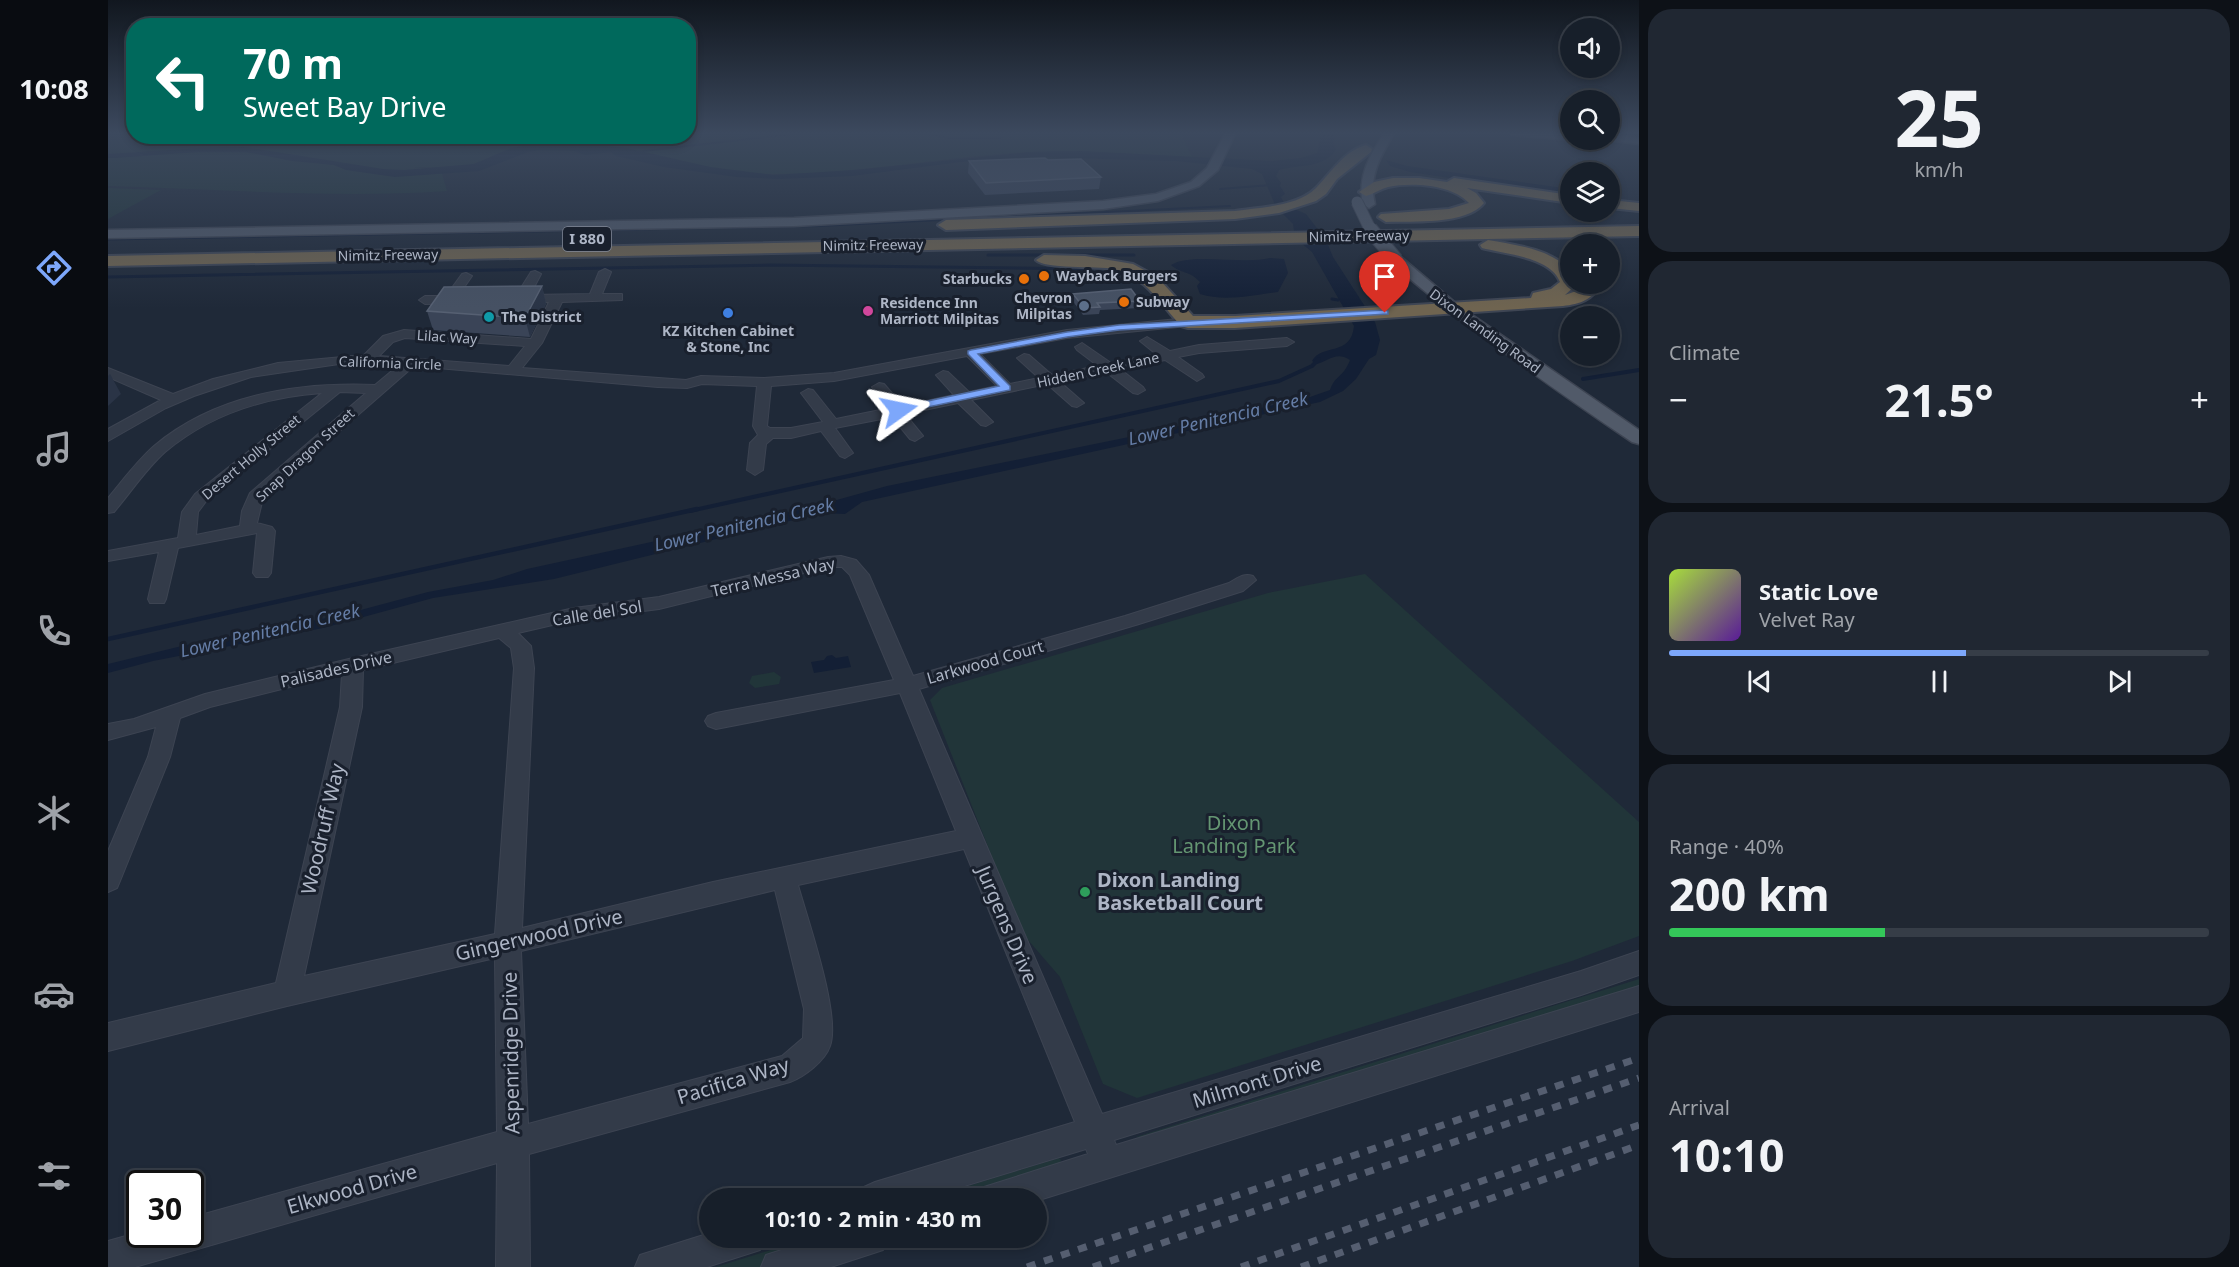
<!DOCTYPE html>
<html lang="en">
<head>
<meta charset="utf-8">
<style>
	:root { --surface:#171f2a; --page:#202732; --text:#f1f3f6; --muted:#9ea2a8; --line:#363d47; --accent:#7da7fb }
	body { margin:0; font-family:"Noto Sans",sans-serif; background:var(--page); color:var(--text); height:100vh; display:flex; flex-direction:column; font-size:22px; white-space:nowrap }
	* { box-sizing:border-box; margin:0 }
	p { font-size:20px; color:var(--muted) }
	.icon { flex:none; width:33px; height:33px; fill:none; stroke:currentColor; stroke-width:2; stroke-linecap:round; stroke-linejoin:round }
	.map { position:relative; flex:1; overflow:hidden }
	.sheet { display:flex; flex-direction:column; gap:9px; padding:9px; background:#0d1117; width:600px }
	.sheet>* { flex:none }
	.banner { position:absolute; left:18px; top:18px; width:570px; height:126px; border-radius:24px; box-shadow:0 3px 9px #0003,0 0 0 2px var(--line); background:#00695c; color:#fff; overflow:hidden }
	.fabs { position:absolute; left:1452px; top:18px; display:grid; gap:12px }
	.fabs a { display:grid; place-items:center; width:60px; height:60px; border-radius:50%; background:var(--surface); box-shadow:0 3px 9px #0003,0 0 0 2px var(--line); font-size:30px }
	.speed { position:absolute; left:18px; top:1170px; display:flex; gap:12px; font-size:30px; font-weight:700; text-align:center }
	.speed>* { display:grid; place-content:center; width:78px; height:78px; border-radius:50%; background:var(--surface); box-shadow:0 3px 9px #0003,0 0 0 2px var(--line); line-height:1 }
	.speed .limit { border:3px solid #111; border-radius:9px; background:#fff; color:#111 }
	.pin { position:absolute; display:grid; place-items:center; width:51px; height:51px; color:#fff; margin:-62px -26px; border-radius:50% 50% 50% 0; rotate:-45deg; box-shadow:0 0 6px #0007 }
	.pin .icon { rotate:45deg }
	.me { position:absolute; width:66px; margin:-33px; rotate:78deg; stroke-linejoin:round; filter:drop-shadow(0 0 4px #0008) }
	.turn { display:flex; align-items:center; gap:21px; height:126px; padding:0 18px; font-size:27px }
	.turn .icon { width:78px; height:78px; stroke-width:2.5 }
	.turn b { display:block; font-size:42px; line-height:51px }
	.big { font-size:45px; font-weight:700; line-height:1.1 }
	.sheet .card { flex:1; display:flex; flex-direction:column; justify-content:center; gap:9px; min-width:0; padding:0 21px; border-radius:24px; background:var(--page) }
	.sheet .dial { align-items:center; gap:0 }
	.dial b { font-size:78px; line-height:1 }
	.song { display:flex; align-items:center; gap:18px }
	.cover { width:72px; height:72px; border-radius:9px; background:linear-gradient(135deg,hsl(80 70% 55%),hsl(270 70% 35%)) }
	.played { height:6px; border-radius:3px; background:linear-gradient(90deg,var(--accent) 55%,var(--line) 55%) }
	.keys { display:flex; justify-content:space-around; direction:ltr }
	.heat { display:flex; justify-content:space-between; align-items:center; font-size:33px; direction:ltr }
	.charge { height:9px; border-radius:4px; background:linear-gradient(90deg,#34c759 40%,var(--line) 0) }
	.trip { position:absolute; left:591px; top:1188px; width:348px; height:60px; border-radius:30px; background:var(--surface); box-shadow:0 3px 9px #0003,0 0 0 2px var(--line); font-weight:700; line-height:60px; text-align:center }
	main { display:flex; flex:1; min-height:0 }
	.tab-bar { display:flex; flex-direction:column; width:108px; justify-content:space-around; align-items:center; background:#090c11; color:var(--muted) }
	.tab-bar .icon { width:42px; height:42px }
	.tab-bar .selected { color:var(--accent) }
	.tab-bar b { font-size:27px; color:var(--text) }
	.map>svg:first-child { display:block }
	.green { fill:#213539 }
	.water { fill:#131f35 }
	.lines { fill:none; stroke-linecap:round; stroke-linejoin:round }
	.stream-far3 { stroke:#131f35; stroke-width:2 }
	.stream-far2 { stroke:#131f35; stroke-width:3 }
	.stream-far1 { stroke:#131f35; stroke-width:4 }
	.stream { stroke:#131f35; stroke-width:4.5 }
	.minor-casing { stroke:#3d4452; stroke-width:2 }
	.major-casing { stroke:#3d4452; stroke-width:3 }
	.highway-casing { stroke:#3e4553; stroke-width:4 }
	.minor { fill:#333b49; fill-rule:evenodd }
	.major { fill:#515a69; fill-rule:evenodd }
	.highway { fill:#6f6450; fill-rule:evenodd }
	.rail { stroke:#555e70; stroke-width:7; stroke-dasharray:9 9; stroke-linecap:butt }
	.major-bridge-far1-casing { stroke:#3d4452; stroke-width:13; stroke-linecap:butt }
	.major-bridge-casing { stroke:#3d4452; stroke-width:16; stroke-linecap:butt }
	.major-bridge-far1 { stroke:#515a69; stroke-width:11 }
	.major-bridge { stroke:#515a69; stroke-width:14 }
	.wall { fill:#3a4457 }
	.shaded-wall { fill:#2a3446 }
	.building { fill:#465163; stroke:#566072; stroke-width:1.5 }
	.route { fill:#7da7fb; stroke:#516da3; stroke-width:1.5 }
	.food-dot { fill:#e8710a; stroke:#19202d; stroke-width:2 }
	.service-dot { fill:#5c6f8a; stroke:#19202d; stroke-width:2 }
	.hotel-dot { fill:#d1479c; stroke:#19202d; stroke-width:2 }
	.shop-dot { fill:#3f7fe0; stroke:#19202d; stroke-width:2 }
	.culture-dot { fill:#0f9aa8; stroke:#19202d; stroke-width:2 }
	.leisure-dot { fill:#2e9e5b; stroke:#19202d; stroke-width:2 }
	.labels { text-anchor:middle; stroke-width:6; stroke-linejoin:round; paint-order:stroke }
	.far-street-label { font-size:14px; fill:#adb5c5; stroke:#19202d }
	.far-poi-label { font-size:14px; font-weight:bold; fill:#adb5c5; stroke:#19202d; text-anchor:start }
	.shield { fill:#19202d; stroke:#818897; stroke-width:1.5 }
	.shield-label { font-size:15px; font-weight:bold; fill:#adb5c5 }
	.street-label { font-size:16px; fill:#adb5c5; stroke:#19202d }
	.water-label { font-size:18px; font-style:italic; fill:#657da6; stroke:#19202d }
	.near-park-label { font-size:20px; fill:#649672; stroke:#19202d }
	.near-street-label { font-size:20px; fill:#adb5c5; stroke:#19202d }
	.near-poi-label { font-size:20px; font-weight:bold; fill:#adb5c5; stroke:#19202d; text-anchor:start }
</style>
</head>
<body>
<main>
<nav class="tab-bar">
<b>10:08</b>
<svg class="icon selected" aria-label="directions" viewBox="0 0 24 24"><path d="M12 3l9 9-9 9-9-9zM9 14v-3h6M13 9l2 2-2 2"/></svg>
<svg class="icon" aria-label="music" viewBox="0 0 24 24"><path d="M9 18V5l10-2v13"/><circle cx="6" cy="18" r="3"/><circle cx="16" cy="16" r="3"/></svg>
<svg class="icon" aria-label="phone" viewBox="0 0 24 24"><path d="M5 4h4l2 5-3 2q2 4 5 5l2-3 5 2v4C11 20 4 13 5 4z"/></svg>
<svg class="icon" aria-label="climate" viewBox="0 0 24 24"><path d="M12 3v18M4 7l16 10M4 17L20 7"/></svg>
<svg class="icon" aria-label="car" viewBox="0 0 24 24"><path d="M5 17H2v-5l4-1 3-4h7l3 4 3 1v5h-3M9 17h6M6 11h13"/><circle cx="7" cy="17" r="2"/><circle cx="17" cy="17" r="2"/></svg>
<svg class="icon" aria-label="filters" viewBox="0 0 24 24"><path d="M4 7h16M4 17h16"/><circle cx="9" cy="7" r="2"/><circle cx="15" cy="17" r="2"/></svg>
</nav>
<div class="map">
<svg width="1531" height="1267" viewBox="0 0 1531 1267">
	<rect width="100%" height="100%" fill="#1f2938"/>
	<g class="green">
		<path d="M0 132H25L26 136H580L581 132H1072L1084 157C1020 154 957 148 893 154 818 160 743 174 667 174 593 174 523 141 448 142 422 142 389 157 365 164 347 170 325 167 306 167L333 170 339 191C227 199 113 189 0 186Z"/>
		<polygon points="0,188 53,190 0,219"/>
		<polygon points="1257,574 1531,822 1531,936 1464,961 1029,1098 995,1084 952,977 914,933 822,700 834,688 1160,593"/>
		<polygon points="666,672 673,677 671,684 647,688 641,683 644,676"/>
		<polygon points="1531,979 1531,993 1056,1141 1028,1137"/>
		<polygon points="951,1158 953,1160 952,1163 839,1198 821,1198"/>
		<polygon points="701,1238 746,1238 729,1247 672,1267 608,1267"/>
	</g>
	<g class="water">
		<path d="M1214 132H1229L1225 142 1228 150C1215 169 1191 164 1171 170L1168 176 1173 183 1172 186 1177 194 1173 197 1177 205 1198 214 1218 240 1225 257 1267 322 1272 340 1268 355 1261 359 1248 379 1235 391 1212 402 754 502 737 514 714 513 446 579 325 598 215 628 45 661 0 673V664L78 645 234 615 320 592 385 580 419 569 700 508 779 486 1026 436 1202 397 1222 390C1227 375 1235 378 1242 360 1228 351 1221 361 1209 364L1204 361C1214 343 1243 357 1246 326L1204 252 1187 238 1185 224 1168 207 1154 174 1144 169 1068 161 923 157 852 162 744 176 670 179 629 177 556 167 508 156 503 152 477 155 466 151 432 150 420 152 371 171 287 177 238 170 226 165 184 161 138 152H90L7 158H0V154L92 148 136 147 275 169 296 170 366 164 403 148 445 141 519 148 602 167 665 175 747 170 922 152 973 151 1164 161 1193 158 1209 153Z"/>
		<polygon points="1278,160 1299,166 1462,189 1462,196 1302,172 1282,166"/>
		<path d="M1162 258 1176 259 1180 273 1170 292C1145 295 1117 302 1092 294L1089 286 1092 282C1081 270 1073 274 1063 265 1083 252 1135 265 1162 258Z"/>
		<polygon points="724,655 728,658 740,656 743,667 706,673 703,662 716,660 719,656"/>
	</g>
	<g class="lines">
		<g class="stream-far3">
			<polyline points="811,132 841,138 892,138"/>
			<polyline points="527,152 701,132"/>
			<polyline points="1112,189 1163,185"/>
			<polyline points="448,231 710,226 1122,206"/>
		</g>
		<g class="stream-far2">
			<polyline points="0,239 530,229"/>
			<polyline points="880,255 1026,255"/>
			<polyline points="0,277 663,265 984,269"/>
			<polyline points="1224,299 1230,300"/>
		</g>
		<g class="stream-far1">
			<polyline points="1475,379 1531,370"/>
			<polyline points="582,511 1171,381 1204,366 1211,359"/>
		</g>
		<polyline class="stream" points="0,639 589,509"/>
		<g class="minor-casing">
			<g id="minor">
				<path d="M497 269 503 272 494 294H514V300L454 302 434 343 414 368 578 380 593 376 656 378 726 373 959 330 1080 318 1086 322 1080 326 959 338 872 354 902 384 931 378 909 358 916 354 921 355 944 375 990 366 969 350 967 347 974 343 1003 363 1048 354 1032 341 1039 337 1062 351 1091 345 1179 338 1186 342 1179 346 1091 353 1070 357 1094 374 1096 377 1089 381 1057 360 1012 369 1035 387 1037 390 1030 394 1025 393 998 372 952 382 976 403 969 407 964 406 939 384 863 400 885 422 878 426 873 425 850 403 797 414 815 436 807 441 802 439 784 417 727 428 745 453 737 458 732 456 713 431 683 438H665L658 444 655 470 647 475 639 470 642 443 650 435 645 426 649 386 594 384 579 388 550 387 306 366 155 498 149 523 164 527 167 531 163 573 160 577H148L145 573 149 533 70 548 58 599 56 603H42L40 599 51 552 0 561V551L70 538 74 512 87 494 214 393C157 397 101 415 57 452 38 469 23 492 6 512L0 513V498C15 480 29 461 46 446 108 394 189 382 267 385L291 365 231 364 143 377 86 396 58 408 0 441V429L53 400 0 377V368L65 394 105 379 170 363 256 355 275 336 296 330 423 339 441 302 412 303 406 299 423 272 427 271 433 274 422 295 482 294 491 272ZM297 338 417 346 401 366 271 356 285 342ZM859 356 889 386 861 392 840 372 835 371 828 375 846 395 795 406 776 384 771 383 764 387 782 408 728 419 705 390 700 389 693 393 715 422 683 428H662L659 426 663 386 726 381ZM232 392 258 393 142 493 134 511 132 526 88 535 90 512 99 500Z"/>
				<polygon points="358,273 364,276 350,296 357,297 357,303 317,304 311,300 317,296 338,296 354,274"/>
				<path d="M733 556 748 560 761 575 805 676 1017 616 1121 583C1130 578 1135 573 1145 576L1148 580 1135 591 1031 624 811 689 994 1114 1473 971 1531 951V975L1473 995 1006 1140 1008 1145 1531 986V1012L928 1201V1198H871L876 1187 980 1154 978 1149 817 1198H751L756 1187 767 1182 967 1122 856 849 690 885C700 921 733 1015 722 1046 717 1061 696 1077 682 1082L421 1154 422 1267H388L389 1163 27 1267H0V1241L32 1232V1234H82V1218L389 1132 387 958 179 1006 0 1051V1023L168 983 232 707 234 674 102 707 72 718 62 757 12 881 9 888 0 892V851L40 757 48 727 0 740V724L26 719 97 694 245 658 466 608 551 597 720 557ZM720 567H734L742 575 786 680 608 713 600 716 597 721 600 726 608 729 792 693 848 831 605 882 414 928 426 668 423 646 410 633 466 620 551 609ZM391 638 403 648 406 668 387 934 196 976 254 707 255 670ZM667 890 696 1009 695 1038 674 1056 420 1124 413 951Z"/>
				<polygon points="602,1233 602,1238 656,1238 652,1250 599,1267 527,1267 532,1255"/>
				<polygon points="711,1238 779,1238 775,1250 723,1267 653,1267 658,1255"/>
			</g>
		</g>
		<g class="major-casing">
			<g id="major">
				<polygon points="1118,132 1128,132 1110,170 1091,186 1050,201 995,209 686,226 0,238 0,230 686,218 995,201 1048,194 1083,182 1099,168"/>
				<path d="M1277 132H1287C1273 155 1260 176 1267 204L1261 208 1255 204C1249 176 1262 155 1277 132Z"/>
				<polygon points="1399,132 1462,134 1462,140 1465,140 1462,140 1404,135"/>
				<polygon points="1502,134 1531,138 1531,144 1499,140 1502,140"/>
				<path d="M1288 256 1293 257 1351 306 1531 430V444L1524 442C1441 386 1359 328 1283 263L1281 260 1283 257Z"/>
			</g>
		</g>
		<g class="highway-casing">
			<g id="highway">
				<path d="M1258 145 1264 149 1263 152 1229 179 1218 194 1208 201 1171 213 1127 219 838 230 830 225 838 220 1127 211C1152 207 1189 207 1208 188 1222 174 1237 150 1258 145Z"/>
				<path d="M1285 178H1311L1339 182 1346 178 1462 195V203L1359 188 1368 193 1376 203C1359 225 1304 221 1278 222L1270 217 1273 214 1341 209 1361 203C1344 184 1303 182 1280 187 1272 189 1266 194 1258 196L1251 192 1266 182Z"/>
				<polygon points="1502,200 1531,203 1531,211 1502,208"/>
				<polygon points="1531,226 1531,236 0,266 0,256"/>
				<path d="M1380 240C1408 245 1442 249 1462 270V284H1469L1457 295 1471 290 1476 284H1493C1484 300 1472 304 1455 306L1127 328H1080L1073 326C1053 304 1037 276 1006 269 990 266 935 269 928 260L936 255 977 256 1025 264 1049 277 1085 316H1127L1423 298 1425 293 1443 289 1452 282C1443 257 1397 254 1374 248L1372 245Z"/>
			</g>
		</g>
		<use href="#minor" class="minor"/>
		<use href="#major" class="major"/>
		<use href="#highway" class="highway"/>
		<g class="rail">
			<polyline points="919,1267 1531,1058"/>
			<polyline points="985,1267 1531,1078"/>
			<polyline points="1133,1267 1531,1125"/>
			<polyline points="1193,1267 1531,1145"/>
		</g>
		<g class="major-bridge-far1-casing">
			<polyline id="major-bridge-far1" points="1249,202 1263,231"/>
		</g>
		<g class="major-bridge-casing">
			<polyline id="major-bridge" points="1262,229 1288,260"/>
		</g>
		<use href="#major-bridge-far1" class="major-bridge-far1"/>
		<use href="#major-bridge" class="major-bridge"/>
	</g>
	<g class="wall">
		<polygon points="940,160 993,177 991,189 877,195 860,173 861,161"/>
		<polygon points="434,286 438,304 422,337 325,330 319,311"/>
		<polygon points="965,294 1032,301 1031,308 992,310 991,314 975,315 964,300"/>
	</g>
	<g class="shaded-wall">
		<polygon points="434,286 438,304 422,337 417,318"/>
		<polygon points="2,374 13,394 0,406 0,376"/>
	</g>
	<g class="building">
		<polygon points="937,158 940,160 973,159 993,177 878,183 861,161"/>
		<polygon points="434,286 417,318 319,311 336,287"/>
		<polygon points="1023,289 1032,301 989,303 992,307 976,308 965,294"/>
	</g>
	<linearGradient id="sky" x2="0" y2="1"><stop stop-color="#11171f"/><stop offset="0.43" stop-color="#3c495e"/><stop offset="1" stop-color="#3c495e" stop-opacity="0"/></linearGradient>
	<rect width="1531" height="309" fill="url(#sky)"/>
	<polygon class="route" points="1277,310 1280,311 1280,314 1011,330 959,337 870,354 902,386 902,390 791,413 786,410 791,407 891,386 860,354 860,351 863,350 959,332 1011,325"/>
	<g class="food-dot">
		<circle cx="936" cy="276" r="6"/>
		<circle cx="916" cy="279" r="6"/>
		<circle cx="1016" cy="302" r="6"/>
	</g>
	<circle class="service-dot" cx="976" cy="306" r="6"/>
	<circle class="hotel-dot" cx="760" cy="311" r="6"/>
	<circle class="shop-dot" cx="620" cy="313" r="6"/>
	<circle class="culture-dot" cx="381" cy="317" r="6"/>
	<circle class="leisure-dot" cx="977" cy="892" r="6"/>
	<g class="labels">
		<g class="far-street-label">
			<text transform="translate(1251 236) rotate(-1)" y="5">Nimitz Freeway</text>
			<text transform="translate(765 245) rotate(-1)" y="5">Nimitz Freeway</text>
			<text transform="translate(280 255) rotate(-1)" y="5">Nimitz Freeway</text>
			<text transform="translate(1377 331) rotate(36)" y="5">Dixon Landing Road</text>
			<text transform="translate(339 337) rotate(4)" y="5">Lilac Way</text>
			<text transform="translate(282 363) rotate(2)" y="5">California Circle</text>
			<text transform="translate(990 370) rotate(-12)" y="5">Hidden Creek Lane</text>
			<text transform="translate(197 455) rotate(-43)" y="5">Snap Dragon Street</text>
			<text transform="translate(143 457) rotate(-40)" y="5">Desert Holly Street</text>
		</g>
		<g class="far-poi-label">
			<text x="948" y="281">Wayback Burgers</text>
			<text x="904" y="284" text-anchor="end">Starbucks</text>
			<text x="964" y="303" text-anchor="end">Chevron<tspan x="964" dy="16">Milpitas</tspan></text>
			<text x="1028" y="307">Subway</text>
			<text x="772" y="308">Residence Inn<tspan x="772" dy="16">Marriott Milpitas</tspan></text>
			<text x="393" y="322">The District</text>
			<text x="620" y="336" text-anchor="middle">KZ Kitchen Cabinet<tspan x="620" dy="16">&amp; Stone, Inc</tspan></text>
		</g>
		<rect class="shield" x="455" y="227" width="48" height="24" rx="4.5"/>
		<g class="shield-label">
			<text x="479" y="244">I 880</text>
		</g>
		<g class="street-label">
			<text transform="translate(665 577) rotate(-13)" y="6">Terra Messa Way</text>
			<text transform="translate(489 613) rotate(-9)" y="6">Calle del Sol</text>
			<text transform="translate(877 662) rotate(-16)" y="6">Larkwood Court</text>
			<text transform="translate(228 669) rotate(-13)" y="6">Palisades Drive</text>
		</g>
		<g class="water-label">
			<text transform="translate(1110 419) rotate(-13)" y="6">Lower Penitencia Creek</text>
			<text transform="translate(636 525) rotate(-13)" y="6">Lower Penitencia Creek</text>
			<text transform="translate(162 631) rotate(-13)" y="6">Lower Penitencia Creek</text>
		</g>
		<g class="near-park-label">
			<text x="1126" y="830">Dixon<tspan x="1126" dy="23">Landing Park</tspan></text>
		</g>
		<g class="near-street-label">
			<text transform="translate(215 829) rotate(-77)" y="7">Woodruff Way</text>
			<text transform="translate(899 925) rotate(67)" y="7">Jurgens Drive</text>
			<text transform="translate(431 935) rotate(-13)" y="7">Gingerwood Drive</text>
			<text transform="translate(403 1053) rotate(-91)" y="7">Aspenridge Drive</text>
			<text transform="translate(625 1081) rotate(-17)" y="7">Pacifica Way</text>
			<text transform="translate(1149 1082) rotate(-17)" y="7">Milmont Drive</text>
			<text transform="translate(244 1189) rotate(-16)" y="7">Elkwood Drive</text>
		</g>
		<g class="near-poi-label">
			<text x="989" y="887">Dixon Landing<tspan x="989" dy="23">Basketball Court</tspan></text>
		</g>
	</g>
</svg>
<div class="fabs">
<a><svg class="icon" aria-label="sound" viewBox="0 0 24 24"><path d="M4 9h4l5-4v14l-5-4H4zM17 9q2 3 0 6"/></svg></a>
<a><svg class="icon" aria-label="search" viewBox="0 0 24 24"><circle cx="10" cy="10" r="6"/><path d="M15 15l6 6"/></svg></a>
<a><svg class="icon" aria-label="layers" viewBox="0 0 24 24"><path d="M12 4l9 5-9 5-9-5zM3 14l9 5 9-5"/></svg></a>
<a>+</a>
<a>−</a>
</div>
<div class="speed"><div class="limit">30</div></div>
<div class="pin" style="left:1277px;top:313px;background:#d93025"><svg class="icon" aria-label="arrive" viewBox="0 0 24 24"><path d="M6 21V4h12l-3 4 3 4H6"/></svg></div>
<svg class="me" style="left:791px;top:410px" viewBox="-20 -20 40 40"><path d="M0-17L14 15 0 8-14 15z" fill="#7da7fb" stroke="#fff" stroke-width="4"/></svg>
<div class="trip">10:10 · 2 min · 430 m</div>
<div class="banner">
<div class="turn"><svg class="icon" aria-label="left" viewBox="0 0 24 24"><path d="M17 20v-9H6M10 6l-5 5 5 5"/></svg><div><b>70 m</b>Sweet Bay Drive</div></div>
</div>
</div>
<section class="sheet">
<div class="card dial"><b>25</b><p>km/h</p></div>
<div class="card"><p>Climate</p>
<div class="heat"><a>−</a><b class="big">21.5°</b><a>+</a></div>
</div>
<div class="card">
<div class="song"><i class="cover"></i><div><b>Static Love</b><p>Velvet Ray</p></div></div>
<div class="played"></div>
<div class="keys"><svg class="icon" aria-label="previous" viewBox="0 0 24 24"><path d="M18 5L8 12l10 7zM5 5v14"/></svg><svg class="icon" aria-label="pause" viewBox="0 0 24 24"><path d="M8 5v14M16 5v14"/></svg><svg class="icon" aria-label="next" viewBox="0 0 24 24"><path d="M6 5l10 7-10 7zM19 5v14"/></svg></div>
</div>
<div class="card"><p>Range · 40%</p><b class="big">200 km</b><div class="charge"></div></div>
<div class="card"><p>Arrival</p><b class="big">10:10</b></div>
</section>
</main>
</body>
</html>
